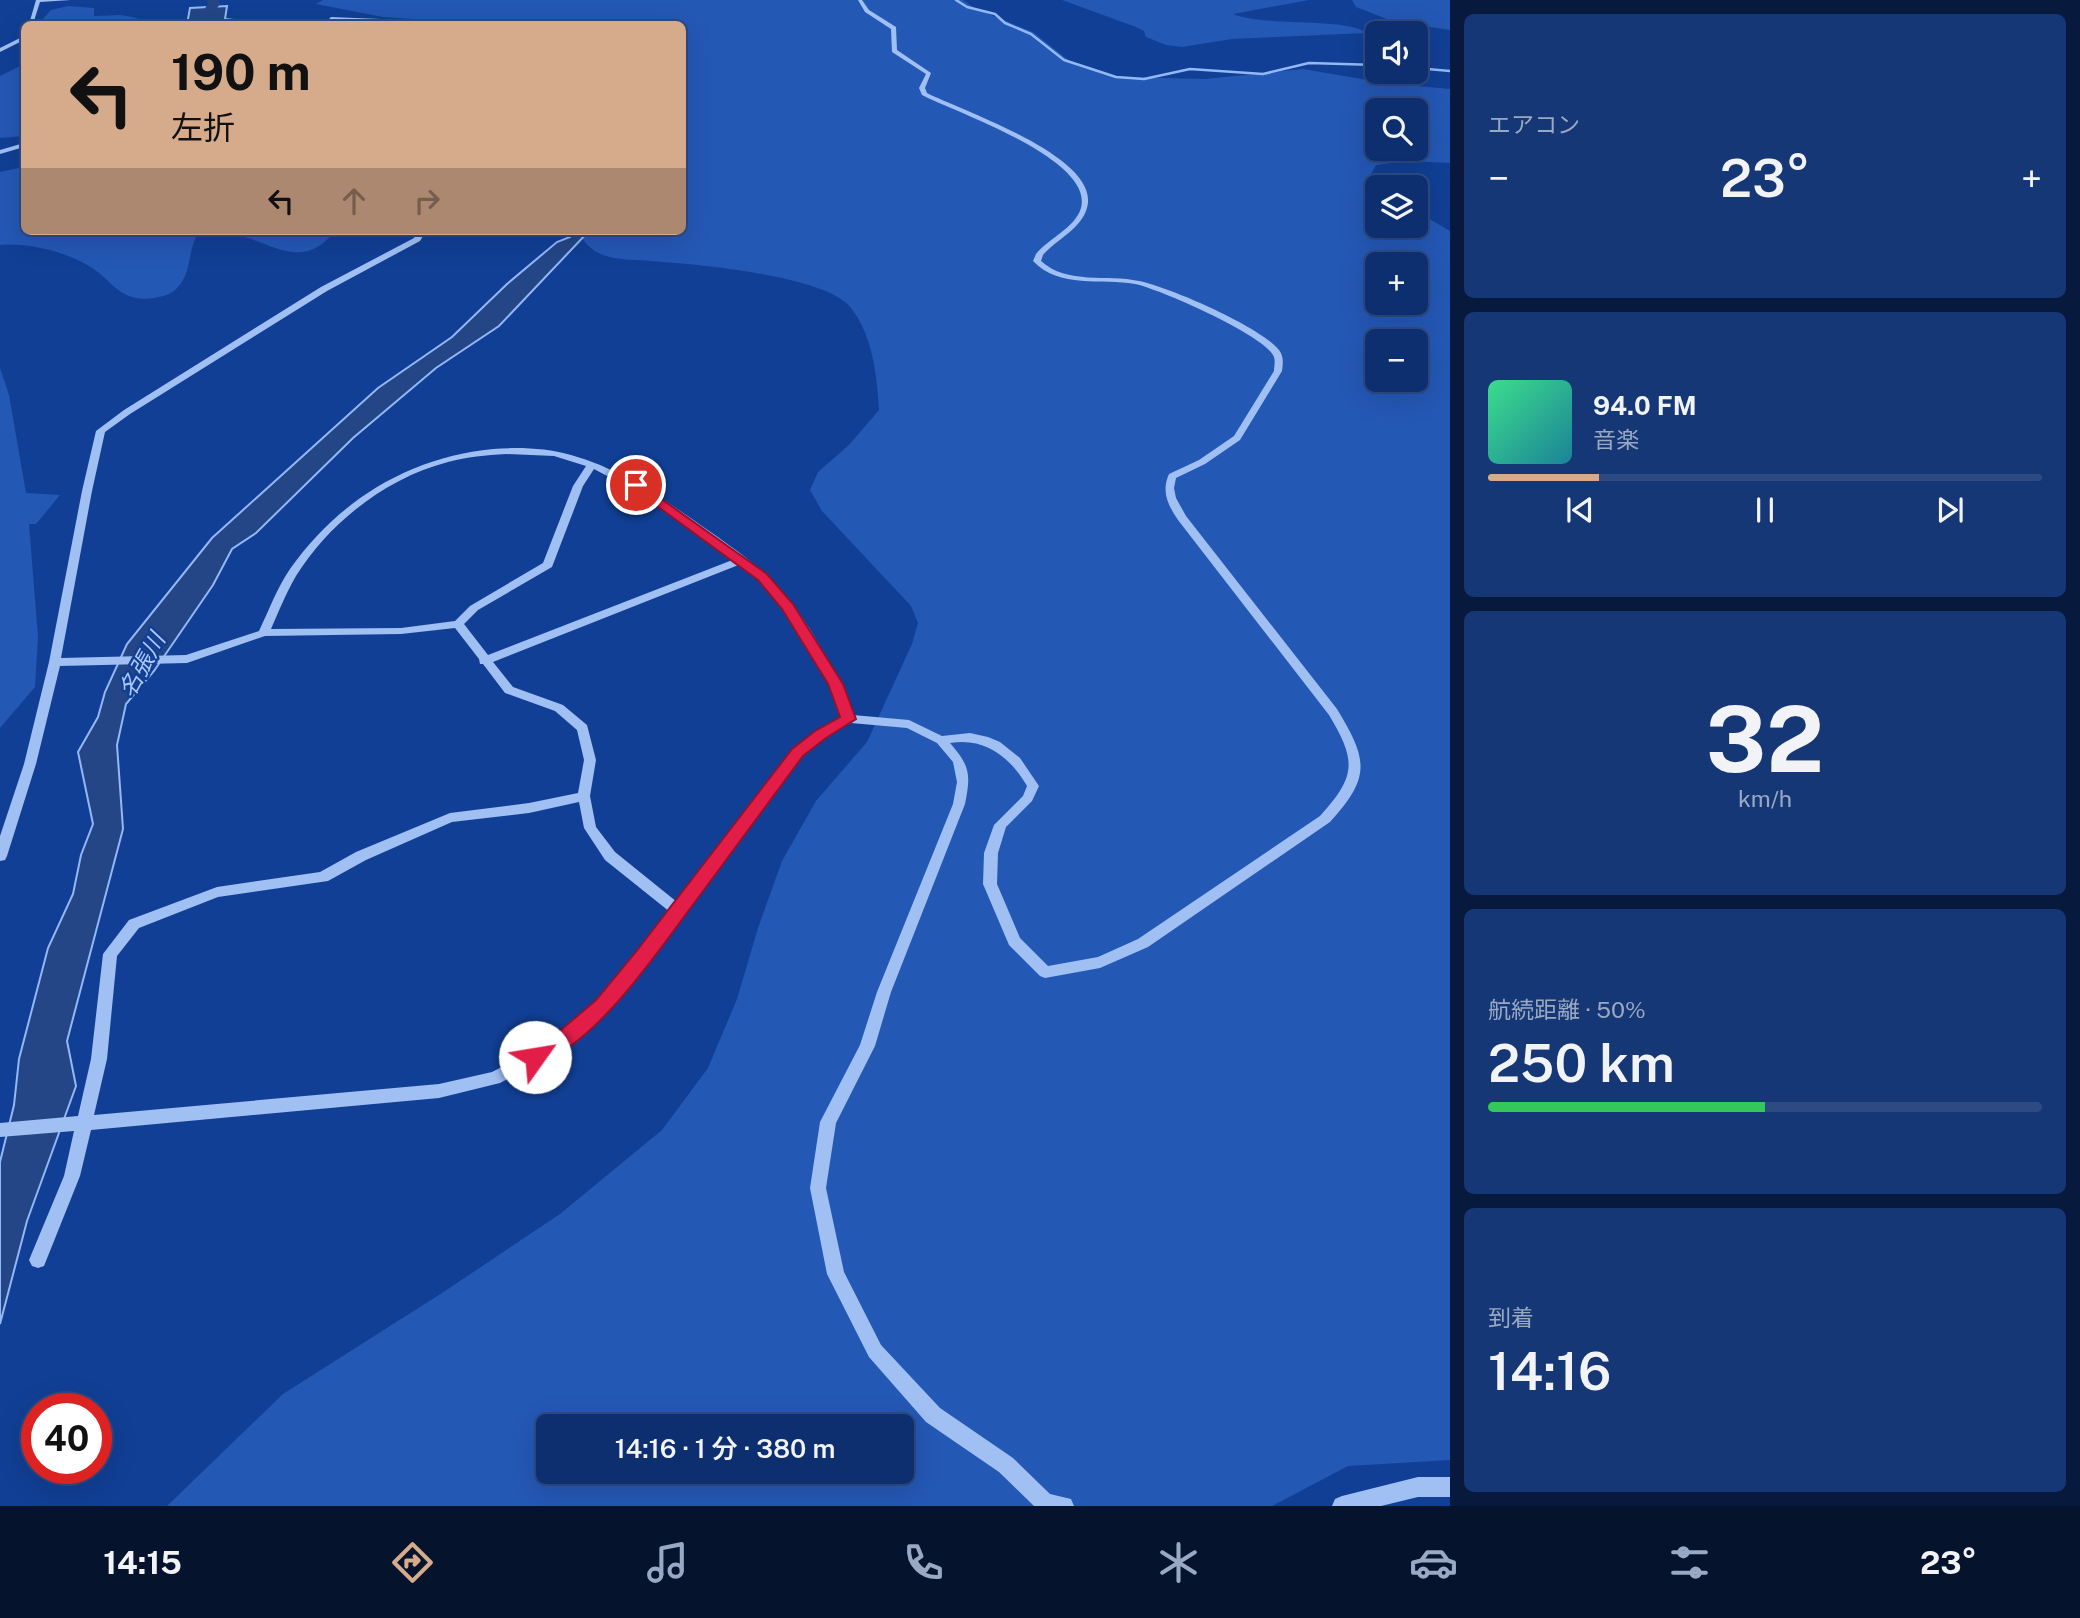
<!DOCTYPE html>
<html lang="ja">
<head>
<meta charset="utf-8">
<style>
	:root { --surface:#0d2f70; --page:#163775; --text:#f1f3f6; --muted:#9aa9c3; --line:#2d4a83; --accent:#d6ab8b }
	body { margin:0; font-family:"Public Sans","Noto Sans JP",sans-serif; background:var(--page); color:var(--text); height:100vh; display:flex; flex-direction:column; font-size:26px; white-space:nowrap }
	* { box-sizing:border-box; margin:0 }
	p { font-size:23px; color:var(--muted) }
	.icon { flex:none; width:38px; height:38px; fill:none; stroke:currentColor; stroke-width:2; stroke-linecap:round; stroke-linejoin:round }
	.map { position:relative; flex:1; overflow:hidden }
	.panel { display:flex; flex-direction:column; gap:14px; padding:14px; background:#071a3e; width:630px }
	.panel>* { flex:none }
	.top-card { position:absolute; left:21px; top:21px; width:665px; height:214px; border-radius:10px; box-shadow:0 7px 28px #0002,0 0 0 2px var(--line); background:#d6ab8b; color:#111; overflow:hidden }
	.tools { position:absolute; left:1365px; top:21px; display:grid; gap:14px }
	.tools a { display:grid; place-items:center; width:63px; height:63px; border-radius:10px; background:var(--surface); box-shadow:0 7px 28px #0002,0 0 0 2px var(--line); font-size:35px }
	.speed { position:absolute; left:21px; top:1393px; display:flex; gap:14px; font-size:35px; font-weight:700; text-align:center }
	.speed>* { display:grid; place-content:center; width:91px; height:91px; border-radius:50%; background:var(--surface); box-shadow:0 7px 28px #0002,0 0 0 2px var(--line); line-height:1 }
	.speed .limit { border:10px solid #d22; background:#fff; color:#111 }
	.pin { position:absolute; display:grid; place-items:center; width:60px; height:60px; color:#fff; margin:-30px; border:4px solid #fff; border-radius:50%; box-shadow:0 2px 7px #0007 }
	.me { position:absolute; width:77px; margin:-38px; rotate:58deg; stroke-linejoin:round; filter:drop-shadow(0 0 5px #0008) }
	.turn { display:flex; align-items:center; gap:24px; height:147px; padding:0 35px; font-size:32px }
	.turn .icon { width:91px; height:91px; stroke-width:2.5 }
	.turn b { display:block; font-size:49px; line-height:60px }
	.lanes { display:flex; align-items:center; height:66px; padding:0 35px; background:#0003; justify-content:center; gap:35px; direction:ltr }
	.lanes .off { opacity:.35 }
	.big { font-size:52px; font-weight:600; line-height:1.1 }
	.panel .tile { flex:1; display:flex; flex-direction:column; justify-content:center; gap:10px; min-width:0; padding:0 24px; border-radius:10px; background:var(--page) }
	.panel .dial { align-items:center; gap:0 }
	.dial b { font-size:91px; line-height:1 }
	.song { display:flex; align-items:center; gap:21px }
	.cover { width:84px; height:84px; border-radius:10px; background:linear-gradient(135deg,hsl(150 70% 55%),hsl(190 70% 35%)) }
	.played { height:7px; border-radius:4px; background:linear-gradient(90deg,var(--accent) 20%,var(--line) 20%) }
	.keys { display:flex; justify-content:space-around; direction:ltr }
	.heat { display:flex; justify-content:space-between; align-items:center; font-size:38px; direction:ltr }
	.charge { height:10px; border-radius:5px; background:linear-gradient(90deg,#34c759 50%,var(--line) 0) }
	.trip { position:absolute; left:536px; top:1414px; width:378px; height:70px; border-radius:10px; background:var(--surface); box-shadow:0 7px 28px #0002,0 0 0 2px var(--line); font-weight:600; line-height:70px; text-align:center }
	.tab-bar { display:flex; height:112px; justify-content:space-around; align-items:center; background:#05132d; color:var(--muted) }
	.tab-bar .icon { width:49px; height:49px }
	.tab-bar .active { color:var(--accent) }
	.tab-bar b { font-size:32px; color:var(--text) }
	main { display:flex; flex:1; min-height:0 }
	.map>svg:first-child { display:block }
	.green { fill:#2458b5; fill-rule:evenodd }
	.water { fill:#244687; stroke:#92b8f7; stroke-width:2 }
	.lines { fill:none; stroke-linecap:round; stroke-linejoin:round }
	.stream { stroke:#92b8f7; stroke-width:2.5 }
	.river { fill:#244687; fill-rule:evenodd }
	.minor { fill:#a0bff3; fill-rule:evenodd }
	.route { fill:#e11d48; stroke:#92132f; stroke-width:2 }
	.labels { text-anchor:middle; stroke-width:5; stroke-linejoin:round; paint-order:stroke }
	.water-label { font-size:23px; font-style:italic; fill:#adc9fa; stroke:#113f95 }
</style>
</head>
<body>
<main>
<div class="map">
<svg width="1450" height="1506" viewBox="0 0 1450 1506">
	<rect width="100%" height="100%" fill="#113f95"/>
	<g class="green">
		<path d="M323 0H963L976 9 1033 32 1072 63 1120 77 1205 79 1303 69 1385 83 1450 89V163L1407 161 1376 165 1370 176 1381 187H1377V226H1416V211L1450 231V1460L1348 1466 1272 1506H167L283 1394 442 1293 560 1214 662 1130 708 1068 737 999 758 928 782 861 816 801 867 742 912 644 918 623 911 606 822 511 810 490 818 472 849 445 879 410C877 376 873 336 851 308 826 275 693 264 651 261 622 258 597 263 580 235L581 231H682V24L501 23 430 20 383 17 316 4ZM1377 110H1416V149H1377ZM1377 264H1416V303H1377ZM1377 341H1416V380H1377ZM548 1426H901V1472H548Z"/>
		<path d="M1062 0H1309L1233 14C1263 27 1348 17 1366 33L1232 39 1182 47 1166 45 1146 37 1144 31 1136 27Z"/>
		<polygon points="1352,0 1450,0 1450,30 1392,21 1356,7"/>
		<polygon points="68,6 94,8 94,16 121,15 137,18 135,23 139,24 43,24 42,20 51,10"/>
		<polygon points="24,53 24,136 0,138 0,76 20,66"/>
		<path d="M24 167V231H335C330 236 325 243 319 246 292 263 266 241 240 236 227 234 209 233 196 237 188 253 191 273 178 287 171 295 164 296 154 298 119 303 114 281 89 266 66 252 27 242 0 245V172Z"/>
		<polygon points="0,368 9,395 26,493 60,495 36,524 29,524 38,637 35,687 0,728"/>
	</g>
	<g class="water">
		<polygon points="227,6 225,19 269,24 187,24 190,8"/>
		<polygon points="573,231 589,231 499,326 436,368 353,438 256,533 232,549 213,585 154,671 126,704 117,745 123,829 67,1041 76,1086 27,1221 0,1324 0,1162 14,1105 19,1059 48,948 73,894 81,855 93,824 78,752 98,717 105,692 127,644 212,538 378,388 452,337 507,284 557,242 570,237"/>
	</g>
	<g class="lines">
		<g class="stream">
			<polyline points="956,0 967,7 995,14 1005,23 1031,34 1064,60 1116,77 1144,79 1190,69 1263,74 1309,63 1377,65"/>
			<polyline points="1416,68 1450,71"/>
		</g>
		<polygon class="river" points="207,0 219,0 220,4 210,18 216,24 199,23 198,18 208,4"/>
		<g class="minor">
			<polygon points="36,0 71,0 40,2 33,24 29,24"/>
			<path d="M858 0H862L869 10 896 27 897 50 931 73 925 88 927 93C962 111 1102 157 1087 208 1081 229 1057 239 1043 255L1041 261C1067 285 1107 274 1139 281 1169 287 1261 327 1279 350 1284 357 1283 363 1282 371L1240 440 1205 464 1176 478 1174 488 1176 498 1186 516 1337 709C1368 760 1371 777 1330 822L1148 947 1100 968 1045 978 1040 976 1009 945 983 884 984 853 994 825 1023 796 1027 786C1010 757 985 737 950 743 970 766 971 774 965 804L891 992 875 1046 836 1123 826 1188 844 1272 881 1345 940 1408 1013 1458 1050 1494 1071 1499 1074 1506H1034L999 1472 926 1422 869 1357 827 1274 810 1188 820 1122 860 1045 877 992 953 804 957 782 953 762 937 743 907 728 851 723 824 737 802 756 647 963 607 1009 560 1052 500 1083 439 1098 91 1130 80 1176 44 1266 38 1268 32 1266 29 1260 64 1176 74 1131 0 1137V1123L78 1116 91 1059 103 954 129 920 217 887 320 872 356 852 450 813 529 803 578 793 584 760 577 730 555 711 505 693 483 664H480L479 659 455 628 401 634 265 636 187 663 60 666 36 764 7 856 5 860 0 861V836L24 764 49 662 82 491 96 431 124 410 321 287 414 238 418 231H426L420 241 327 291 130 414 105 432 92 491 61 658 186 655 259 631C269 610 277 588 290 569 338 501 409 457 493 449 519 447 546 448 571 455 615 467 654 493 692 519 716 536 742 553 764 573 805 611 832 664 853 715L909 720 942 736 970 733 988 737 1000 742 1020 758 1039 786 1032 801 1006 827 998 853 997 884 1020 938 1048 966 1098 957 1138 939 1320 816C1357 776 1356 760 1329 715L1178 520C1168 505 1161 492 1169 474L1199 460 1234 436 1274 371C1274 366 1276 360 1273 355 1263 335 1160 289 1135 284 1102 278 1059 289 1033 261L1036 254C1049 238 1075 228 1081 208 1094 159 957 113 922 95L919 88 926 74 892 52 891 29 865 12ZM506 454 554 456 586 466 573 486 543 563 470 606 455 621 401 628 271 629C279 611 286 593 296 576 329 523 386 478 448 462 467 457 486 455 506 454ZM594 469 643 495 735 559 488 655 464 624 478 610 552 567 583 486ZM741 564C790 604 819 659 842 717L816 731 794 750 677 902 615 852 596 827 590 796 596 760 587 725 563 705 513 687 493 662ZM579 802 584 828 605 860 670 912 637 955 597 1001 550 1042 492 1072 439 1084 94 1115 107 1059 117 956 139 928 218 897 328 881 366 860 452 822 529 813Z"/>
			<polygon points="331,17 405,20 407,21 404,24 399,24 400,22 329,19"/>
			<polygon points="24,36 24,40 0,52 0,48"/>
			<polygon points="24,143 24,147 0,154 0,150"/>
			<polygon points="1418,1477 1450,1477 1450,1497 1418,1497 1381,1506 1332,1506 1335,1499 1342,1496"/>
		</g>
	</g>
	<path class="route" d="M636 481 767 574 793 604 843 684 856 719 826 738 803 756C769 802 735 848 701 894 660 948 600 1042 535 1066L528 1063 525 1057 528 1051 548 1041 596 1000 635 953 792 749 815 731 840 717 828 684 782 609 758 580 631 487V482Z"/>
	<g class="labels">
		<g class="water-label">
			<text transform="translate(142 665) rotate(-61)" y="8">名張川</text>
		</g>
	</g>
</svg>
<div class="tools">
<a><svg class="icon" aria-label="sound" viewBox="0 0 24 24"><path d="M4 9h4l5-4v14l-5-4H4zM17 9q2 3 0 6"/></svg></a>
<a><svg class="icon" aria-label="search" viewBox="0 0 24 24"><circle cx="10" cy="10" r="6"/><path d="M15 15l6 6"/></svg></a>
<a><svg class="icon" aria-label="layers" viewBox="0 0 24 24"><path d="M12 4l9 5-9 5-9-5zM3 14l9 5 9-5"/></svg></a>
<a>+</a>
<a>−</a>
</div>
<div class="speed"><div class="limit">40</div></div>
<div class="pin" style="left:636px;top:485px;background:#d93025"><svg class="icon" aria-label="arrive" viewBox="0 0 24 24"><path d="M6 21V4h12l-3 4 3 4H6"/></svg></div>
<svg class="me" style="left:535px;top:1057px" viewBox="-20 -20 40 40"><circle r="19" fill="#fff"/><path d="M0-13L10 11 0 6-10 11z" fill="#e11d48"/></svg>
<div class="trip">14:16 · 1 分 · 380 m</div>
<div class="top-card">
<div class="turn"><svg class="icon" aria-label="left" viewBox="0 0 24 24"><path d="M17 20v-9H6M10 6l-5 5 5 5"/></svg><div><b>190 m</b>左折</div></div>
<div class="lanes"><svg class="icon" aria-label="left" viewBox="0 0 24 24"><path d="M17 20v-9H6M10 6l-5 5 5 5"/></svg><svg class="icon off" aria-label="ahead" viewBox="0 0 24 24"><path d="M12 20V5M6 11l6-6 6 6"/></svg><svg class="icon off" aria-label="right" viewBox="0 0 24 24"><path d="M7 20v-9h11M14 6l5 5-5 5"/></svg></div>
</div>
</div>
<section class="panel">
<div class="tile"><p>エアコン</p>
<div class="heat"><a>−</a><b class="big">23°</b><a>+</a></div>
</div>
<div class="tile">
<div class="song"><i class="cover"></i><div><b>94.0 FM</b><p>音楽</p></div></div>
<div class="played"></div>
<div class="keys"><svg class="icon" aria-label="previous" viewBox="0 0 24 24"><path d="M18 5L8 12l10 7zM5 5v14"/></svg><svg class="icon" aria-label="pause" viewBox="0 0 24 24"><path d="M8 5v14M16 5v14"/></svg><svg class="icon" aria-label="next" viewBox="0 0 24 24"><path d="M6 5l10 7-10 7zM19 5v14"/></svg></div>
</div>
<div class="tile dial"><b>32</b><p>km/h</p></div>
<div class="tile"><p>航続距離 · 50%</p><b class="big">250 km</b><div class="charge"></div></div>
<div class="tile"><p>到着</p><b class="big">14:16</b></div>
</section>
</main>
<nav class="tab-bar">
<b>14:15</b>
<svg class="icon active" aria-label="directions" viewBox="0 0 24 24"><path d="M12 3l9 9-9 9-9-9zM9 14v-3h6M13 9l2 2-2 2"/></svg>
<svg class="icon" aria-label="music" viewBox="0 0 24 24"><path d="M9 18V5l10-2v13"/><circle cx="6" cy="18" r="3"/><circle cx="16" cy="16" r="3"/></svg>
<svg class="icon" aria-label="phone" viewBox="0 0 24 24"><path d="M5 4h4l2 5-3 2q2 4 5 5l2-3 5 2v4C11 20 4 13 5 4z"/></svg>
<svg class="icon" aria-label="climate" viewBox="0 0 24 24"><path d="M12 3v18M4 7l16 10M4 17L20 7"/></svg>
<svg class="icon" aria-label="car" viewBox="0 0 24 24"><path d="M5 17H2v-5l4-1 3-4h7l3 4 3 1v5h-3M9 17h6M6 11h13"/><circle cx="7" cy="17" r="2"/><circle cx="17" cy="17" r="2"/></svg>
<svg class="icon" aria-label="filters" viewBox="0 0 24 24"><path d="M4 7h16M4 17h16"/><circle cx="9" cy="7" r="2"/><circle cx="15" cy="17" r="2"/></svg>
<b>23°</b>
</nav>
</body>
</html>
